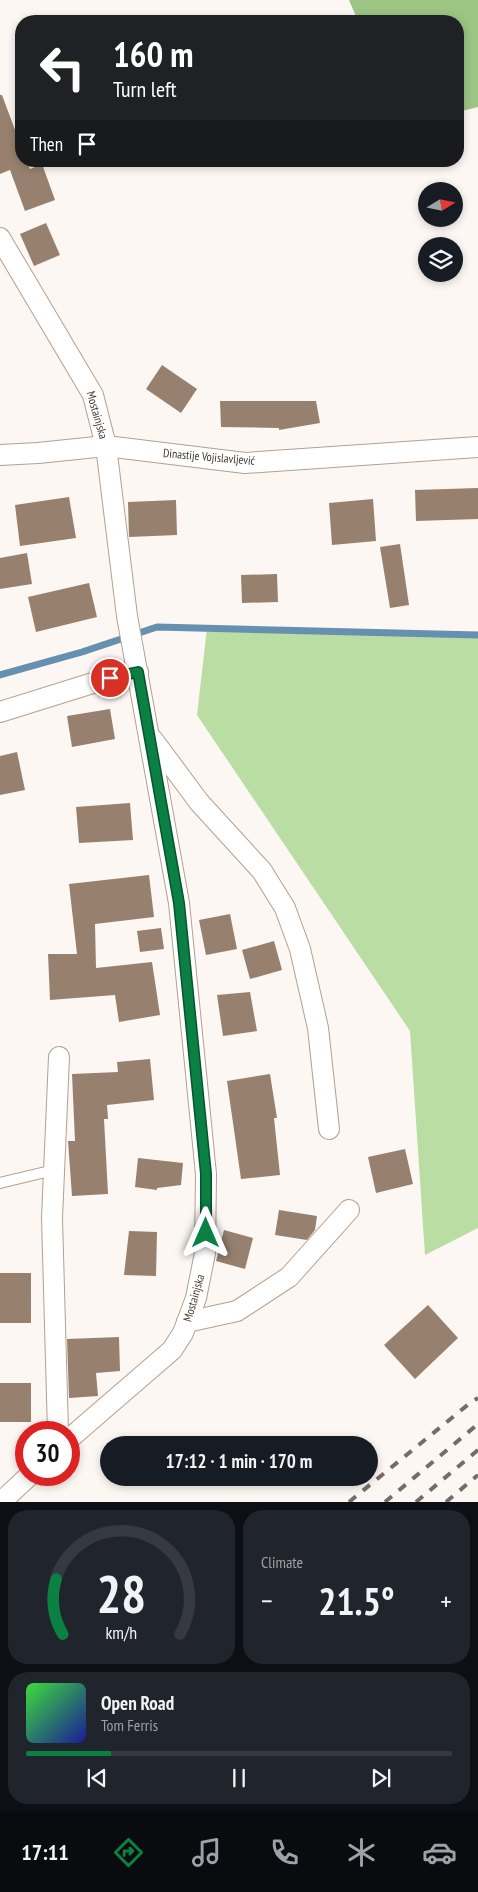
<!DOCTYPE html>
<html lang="en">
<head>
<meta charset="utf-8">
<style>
	:root { --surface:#171b24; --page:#20242c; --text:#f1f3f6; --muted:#9ea1a6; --line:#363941; --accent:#0b8043 }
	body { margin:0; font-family:"PT Sans Narrow",sans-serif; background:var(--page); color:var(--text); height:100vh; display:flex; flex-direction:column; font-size:19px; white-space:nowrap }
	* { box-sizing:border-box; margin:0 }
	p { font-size:16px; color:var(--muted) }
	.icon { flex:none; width:28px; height:28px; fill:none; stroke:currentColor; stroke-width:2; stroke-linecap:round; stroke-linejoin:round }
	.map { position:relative; height:1502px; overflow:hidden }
	.side { display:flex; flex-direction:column; gap:8px; padding:8px; background:#0d0f14; flex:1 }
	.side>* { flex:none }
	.guide { position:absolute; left:15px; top:15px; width:449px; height:152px; border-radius:20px; box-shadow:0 2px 8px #0003; background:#202124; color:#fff; overflow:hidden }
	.needle { width:32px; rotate:80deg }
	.buttons { position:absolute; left:418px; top:182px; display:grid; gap:10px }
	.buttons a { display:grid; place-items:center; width:45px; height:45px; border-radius:50%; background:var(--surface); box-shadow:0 2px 8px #0003; font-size:25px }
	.speed { position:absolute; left:15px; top:1421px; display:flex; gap:10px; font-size:25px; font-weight:700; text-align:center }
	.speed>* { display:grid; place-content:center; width:65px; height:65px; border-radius:50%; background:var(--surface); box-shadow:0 2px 8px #0003; line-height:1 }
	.speed .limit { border:8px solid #d22; background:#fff; color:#111 }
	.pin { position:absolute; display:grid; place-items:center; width:42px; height:42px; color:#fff; margin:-21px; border:2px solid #fff; border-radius:50%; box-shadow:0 1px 5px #0007 }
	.me { position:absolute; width:55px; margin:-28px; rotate:0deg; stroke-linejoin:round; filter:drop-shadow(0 0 4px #0008) }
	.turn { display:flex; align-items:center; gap:18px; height:105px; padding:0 15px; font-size:22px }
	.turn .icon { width:65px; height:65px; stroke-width:2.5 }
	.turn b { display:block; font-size:35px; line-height:42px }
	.then { display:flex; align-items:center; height:48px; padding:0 15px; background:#0003; gap:10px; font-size:19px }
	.big { font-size:38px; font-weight:700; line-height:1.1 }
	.side .card { flex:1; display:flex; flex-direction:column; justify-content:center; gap:8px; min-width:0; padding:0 18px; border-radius:20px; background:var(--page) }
	.side .dial { align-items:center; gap:0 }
	.dial svg { height:130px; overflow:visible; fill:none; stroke:var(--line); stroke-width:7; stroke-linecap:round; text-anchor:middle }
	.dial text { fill:var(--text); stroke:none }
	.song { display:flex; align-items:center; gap:15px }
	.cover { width:60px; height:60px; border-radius:8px; background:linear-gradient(135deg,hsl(120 70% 55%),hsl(240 70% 35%)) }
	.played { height:5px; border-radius:2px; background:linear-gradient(90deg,var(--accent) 20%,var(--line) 20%) }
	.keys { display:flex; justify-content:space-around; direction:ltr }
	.heat { display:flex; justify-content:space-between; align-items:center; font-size:28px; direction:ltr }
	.side .tiles { flex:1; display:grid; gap:8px; grid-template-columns:1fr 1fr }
	.card:last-child { grid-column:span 2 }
	.trip { position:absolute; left:100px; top:1436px; width:278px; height:50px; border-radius:25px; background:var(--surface); box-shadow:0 2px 8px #0003; font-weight:700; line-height:50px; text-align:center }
	.tabs { display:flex; height:80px; justify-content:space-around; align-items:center; background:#090b0e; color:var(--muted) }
	.tabs .icon { width:35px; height:35px }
	.tabs .selected { color:var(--accent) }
	.tabs b { font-size:22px; color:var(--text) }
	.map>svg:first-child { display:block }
	.green { fill:#b9dda3 }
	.forest { fill:#9cc483 }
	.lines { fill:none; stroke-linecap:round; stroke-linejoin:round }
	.stream { stroke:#6590b0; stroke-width:7 }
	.building { fill:#97816e }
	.service-casing { stroke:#b69f8c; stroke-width:12 }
	.minor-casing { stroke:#b69f8c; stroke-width:22 }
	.service { stroke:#fff; stroke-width:10 }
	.minor { stroke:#fff; stroke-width:20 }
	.rail { stroke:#756d65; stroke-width:4; stroke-dasharray:9 9; stroke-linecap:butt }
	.route-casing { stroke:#07532c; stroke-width:12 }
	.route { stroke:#0b8043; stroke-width:9 }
	.labels { text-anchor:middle; stroke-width:5; stroke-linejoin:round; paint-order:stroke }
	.street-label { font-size:12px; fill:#443b32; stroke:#fff }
</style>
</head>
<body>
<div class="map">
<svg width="478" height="1502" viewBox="0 0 478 1502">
	<rect width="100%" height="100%" fill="#fcf7f3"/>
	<polygon class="green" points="207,628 478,635 478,1228 425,1255 410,1031 197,715"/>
	<polygon class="forest" points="349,0 478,0 478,107 458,112 458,21 358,21"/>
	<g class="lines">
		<polyline class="stream" points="0,675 82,652 157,627 478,635"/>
	</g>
	<g class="building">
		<polygon points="0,95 2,95 21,146 21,161 27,161 30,169 42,164 55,200 25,211 10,170 0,174"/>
		<polygon points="46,223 60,255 34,266 20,234"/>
		<polygon points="162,365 197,389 181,413 146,389"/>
		<polygon points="220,401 316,401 320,423 279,430 279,428 221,427"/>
		<polygon points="478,488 478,519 416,521 415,490"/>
		<polygon points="69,497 76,538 20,546 15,505"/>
		<polygon points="373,499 376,541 332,545 329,503"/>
		<polygon points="176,500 177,535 129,537 128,502"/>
		<polygon points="400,544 409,605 390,608 380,547"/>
		<polygon points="27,553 32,584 0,589 0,558"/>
		<polygon points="277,574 278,602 242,603 241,575"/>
		<polygon points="89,583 97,617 36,632 28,597"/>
		<polygon points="110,709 115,739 72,747 67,716"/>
		<polygon points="17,752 25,790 0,795 0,756"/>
		<polygon points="130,803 133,840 79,843 76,807"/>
		<polygon points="149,875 154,917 95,924 96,968 152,962 160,1015 119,1022 115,995 50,1000 48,954 77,954 69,884"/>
		<polygon points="230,914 237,949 206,955 199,920"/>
		<polygon points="161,928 164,949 140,952 137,931"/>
		<polygon points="274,941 282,970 250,979 242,950"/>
		<polygon points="250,992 257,1031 223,1036 217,995"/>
		<polygon points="150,1059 154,1100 107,1105 108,1119 104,1119 108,1194 72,1196 68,1141 75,1141 72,1074 118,1072 117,1062"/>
		<polygon points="270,1074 277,1118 274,1118 280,1175 241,1179 227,1081"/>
		<polygon points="405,1149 413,1184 376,1193 368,1157"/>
		<polygon points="138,1158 183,1163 181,1185 157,1188 157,1190 135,1187"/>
		<polygon points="279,1210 317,1216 315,1230 307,1240 275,1235"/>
		<polygon points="224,1230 253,1238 245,1269 216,1261"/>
		<polygon points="129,1231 157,1232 156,1276 124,1275"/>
		<rect x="0" y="1273" width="31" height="50"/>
		<polygon points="428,1305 458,1338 415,1379 384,1345"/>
		<polygon points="119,1337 120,1371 96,1373 98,1396 69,1398 67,1339"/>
		<rect x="0" y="1383" width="31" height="39"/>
	</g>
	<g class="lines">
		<g class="service-casing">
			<polyline id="service" points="0,1183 54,1170"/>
		</g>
		<g class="minor-casing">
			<g id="minor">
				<polyline points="0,238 93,395 106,446 127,616 179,903 206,1174 205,1253 196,1298 183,1333 172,1350 69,1439"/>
				<polyline points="0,455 38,453 106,446 245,463 478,447"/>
				<polyline points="0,712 96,682 138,672"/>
				<polyline points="153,740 199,802 262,871 285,908 300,949 318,1028 329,1129"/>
				<polyline points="187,1322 237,1311 289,1277 349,1210"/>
				<polyline points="58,1432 52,1218 59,1057"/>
				<polyline points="1,1502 30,1475"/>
			</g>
		</g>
		<use href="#service" class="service"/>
		<use href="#minor" class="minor"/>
		<g class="rail">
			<polyline points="349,1502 470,1403 478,1398"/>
			<polyline points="385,1502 478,1424"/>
			<polyline points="416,1502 478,1450"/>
			<polyline points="446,1502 478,1475"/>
		</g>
	</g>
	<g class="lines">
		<g class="route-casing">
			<polyline id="route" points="110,678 138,672 179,903 206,1174 206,1233"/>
		</g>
		<use href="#route" class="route"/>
	</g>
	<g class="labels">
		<g class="street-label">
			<text transform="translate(97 415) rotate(74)" y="4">Mostainjska</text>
			<text transform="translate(209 457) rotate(5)" y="4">Dinastije Vojislavljević</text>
			<text transform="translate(194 1298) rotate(-74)" y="4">Mostainjska</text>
		</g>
	</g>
</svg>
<div class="buttons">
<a><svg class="needle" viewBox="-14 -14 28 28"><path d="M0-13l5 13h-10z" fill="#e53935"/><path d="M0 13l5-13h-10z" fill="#9ea1a6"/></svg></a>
<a><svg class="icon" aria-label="layers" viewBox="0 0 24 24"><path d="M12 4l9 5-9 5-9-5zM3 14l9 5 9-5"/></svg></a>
</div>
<div class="speed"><div class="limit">30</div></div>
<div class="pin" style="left:110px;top:678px;background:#d93025"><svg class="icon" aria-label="arrive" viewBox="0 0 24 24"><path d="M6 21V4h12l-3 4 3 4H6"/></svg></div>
<svg class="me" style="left:206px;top:1233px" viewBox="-20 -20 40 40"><path d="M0-17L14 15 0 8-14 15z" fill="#0b8043" stroke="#fff" stroke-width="4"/></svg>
<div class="trip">17:12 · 1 min · 170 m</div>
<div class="guide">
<div class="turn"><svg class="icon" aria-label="left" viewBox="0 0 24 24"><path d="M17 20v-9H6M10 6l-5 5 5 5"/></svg><div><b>160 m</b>Turn left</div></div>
<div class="then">Then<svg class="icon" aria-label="arrive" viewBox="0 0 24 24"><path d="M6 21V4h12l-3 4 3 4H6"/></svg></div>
</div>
</div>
<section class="side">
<div class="tiles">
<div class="card dial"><svg viewBox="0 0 100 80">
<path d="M14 69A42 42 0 1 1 86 69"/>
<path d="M14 69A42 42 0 0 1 10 35" stroke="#0b8043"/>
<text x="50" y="56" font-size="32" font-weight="700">28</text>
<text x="50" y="72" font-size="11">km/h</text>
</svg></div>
<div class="card"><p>Climate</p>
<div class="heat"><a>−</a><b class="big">21.5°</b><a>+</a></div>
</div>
<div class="card">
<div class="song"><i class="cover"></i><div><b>Open Road</b><p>Tom Ferris</p></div></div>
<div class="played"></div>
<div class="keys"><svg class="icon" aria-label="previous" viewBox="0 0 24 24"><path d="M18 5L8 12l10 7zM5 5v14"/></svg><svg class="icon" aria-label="pause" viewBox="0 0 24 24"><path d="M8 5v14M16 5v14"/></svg><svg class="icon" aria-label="next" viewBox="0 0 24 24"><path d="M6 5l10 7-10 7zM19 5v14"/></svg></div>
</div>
</div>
</section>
<nav class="tabs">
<b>17:11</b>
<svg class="icon selected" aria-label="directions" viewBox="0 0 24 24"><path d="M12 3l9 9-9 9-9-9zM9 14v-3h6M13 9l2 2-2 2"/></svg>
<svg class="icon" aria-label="music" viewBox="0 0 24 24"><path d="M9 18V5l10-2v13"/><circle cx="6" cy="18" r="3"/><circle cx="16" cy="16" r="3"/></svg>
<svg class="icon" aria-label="phone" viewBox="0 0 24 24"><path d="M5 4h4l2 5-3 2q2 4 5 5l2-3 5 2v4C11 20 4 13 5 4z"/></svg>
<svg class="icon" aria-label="climate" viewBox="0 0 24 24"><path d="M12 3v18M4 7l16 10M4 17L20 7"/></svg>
<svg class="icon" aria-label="car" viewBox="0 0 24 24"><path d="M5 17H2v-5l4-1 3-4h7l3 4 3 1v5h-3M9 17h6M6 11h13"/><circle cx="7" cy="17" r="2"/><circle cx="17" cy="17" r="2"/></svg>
</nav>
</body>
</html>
